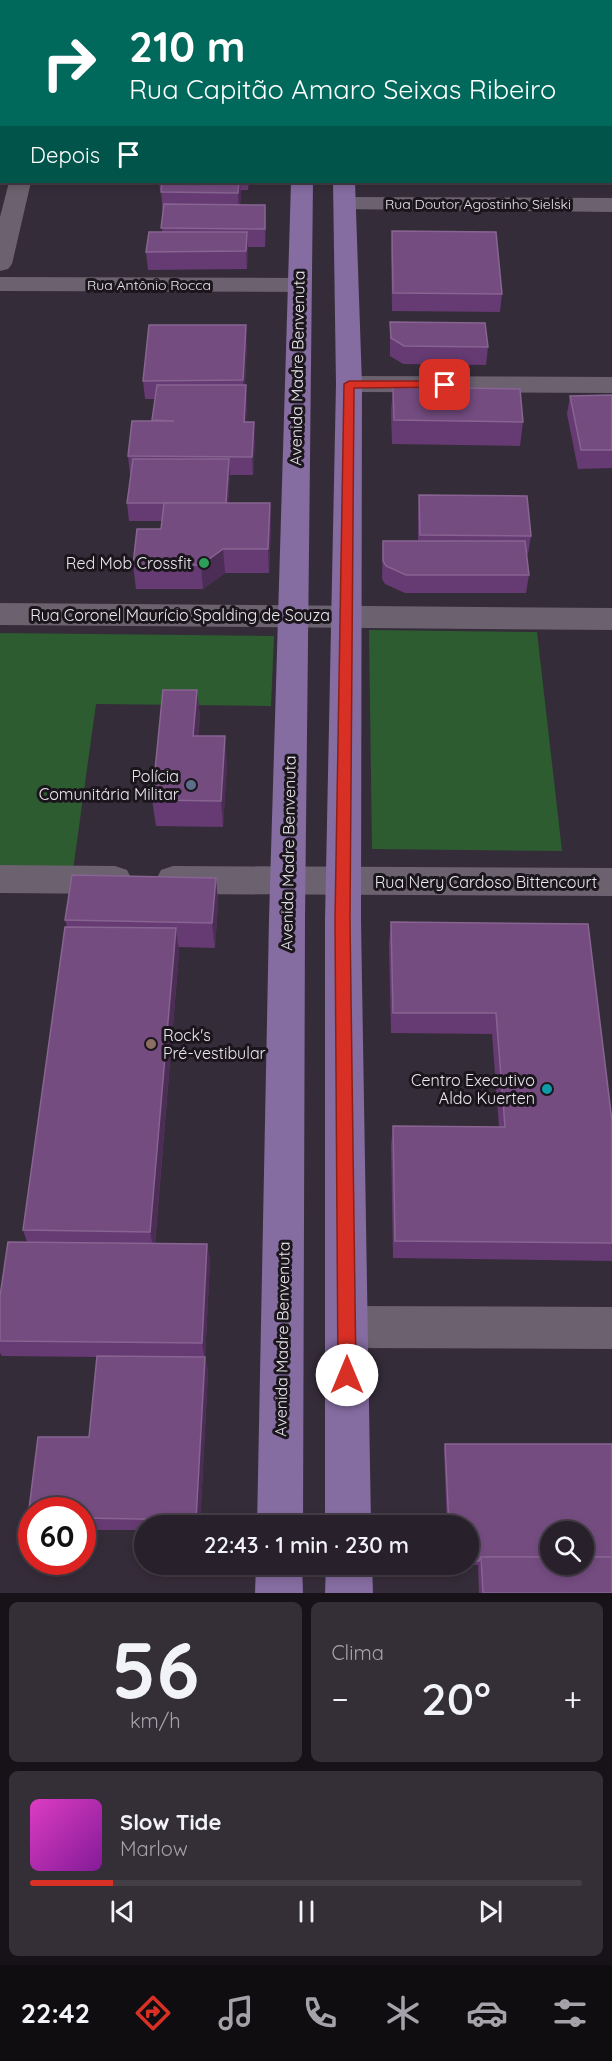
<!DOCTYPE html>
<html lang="pt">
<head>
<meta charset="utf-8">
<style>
	:root { --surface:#28212b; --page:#342e37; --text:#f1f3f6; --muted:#a5a3a9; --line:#443e47; --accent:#d93025 }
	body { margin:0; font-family:Quicksand,sans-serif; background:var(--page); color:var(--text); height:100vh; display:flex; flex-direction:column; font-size:22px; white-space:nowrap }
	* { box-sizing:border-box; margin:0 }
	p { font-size:20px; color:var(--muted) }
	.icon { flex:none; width:33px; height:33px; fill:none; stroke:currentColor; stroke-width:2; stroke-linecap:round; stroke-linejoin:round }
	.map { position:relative; height:1593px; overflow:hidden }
	.sheet { display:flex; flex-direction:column; gap:9px; padding:9px; background:#161218; flex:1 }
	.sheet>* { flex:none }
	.banner { position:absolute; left:0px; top:0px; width:612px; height:183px; box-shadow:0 3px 9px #0003,0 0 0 2px var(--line); background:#00695c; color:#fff; overflow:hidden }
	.buttons { position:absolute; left:540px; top:1521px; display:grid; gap:12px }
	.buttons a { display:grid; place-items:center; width:54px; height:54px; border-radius:50%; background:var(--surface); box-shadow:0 3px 9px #0003,0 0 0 2px var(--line); font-size:30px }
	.speed { position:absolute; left:18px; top:1497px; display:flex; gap:12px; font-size:30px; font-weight:700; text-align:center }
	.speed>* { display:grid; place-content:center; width:78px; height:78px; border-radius:50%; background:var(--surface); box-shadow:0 3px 9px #0003,0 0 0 2px var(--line); line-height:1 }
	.speed .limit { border:9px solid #d22; background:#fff; color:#111 }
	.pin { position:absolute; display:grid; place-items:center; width:51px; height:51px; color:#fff; margin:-26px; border-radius:12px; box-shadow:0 3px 9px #0006 }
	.me { position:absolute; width:66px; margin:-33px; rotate:0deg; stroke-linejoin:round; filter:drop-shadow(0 0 4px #0008) }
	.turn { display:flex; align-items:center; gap:21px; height:126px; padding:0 30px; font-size:27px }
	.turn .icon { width:78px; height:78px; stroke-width:2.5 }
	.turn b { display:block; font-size:42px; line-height:51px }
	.then { display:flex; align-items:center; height:57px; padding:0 30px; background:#0003; gap:12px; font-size:22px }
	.big { font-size:45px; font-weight:600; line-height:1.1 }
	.sheet .card { flex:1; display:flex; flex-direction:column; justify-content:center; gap:9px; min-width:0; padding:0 21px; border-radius:9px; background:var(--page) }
	.sheet .dial { align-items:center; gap:0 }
	.dial b { font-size:78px; line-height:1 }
	.song { display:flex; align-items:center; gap:18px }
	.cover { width:72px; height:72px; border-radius:9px; background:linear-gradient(135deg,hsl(310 70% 55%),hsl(290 70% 35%)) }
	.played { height:6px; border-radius:3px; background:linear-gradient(90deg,var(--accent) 15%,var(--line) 15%) }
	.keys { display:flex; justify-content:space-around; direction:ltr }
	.heat { display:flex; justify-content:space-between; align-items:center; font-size:33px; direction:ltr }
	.sheet .tiles { flex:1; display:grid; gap:9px; grid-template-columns:1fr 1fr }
	.card:last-child { grid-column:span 2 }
	.trip { position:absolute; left:134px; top:1515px; width:345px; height:60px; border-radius:30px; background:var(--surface); box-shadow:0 3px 9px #0003,0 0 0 2px var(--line); font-weight:600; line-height:60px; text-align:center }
	.menu { display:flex; height:96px; justify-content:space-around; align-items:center; background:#100d11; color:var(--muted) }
	.menu .icon { width:42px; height:42px }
	.menu .selected { color:var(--accent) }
	.menu b { font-size:27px; color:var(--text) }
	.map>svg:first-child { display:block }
	.green { fill:#2c5c30 }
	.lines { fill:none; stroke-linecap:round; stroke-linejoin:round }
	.minor { fill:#6b616f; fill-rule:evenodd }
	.major { fill:#856ca1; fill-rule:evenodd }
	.wall { fill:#663a72 }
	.shaded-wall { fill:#4c2d56 }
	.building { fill:#744c80; stroke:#876491; stroke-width:1.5 }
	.route { fill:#d93025; stroke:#8d1f18; stroke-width:1.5 }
	.leisure-dot { fill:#2e9e5b; stroke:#1a161c; stroke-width:2 }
	.service-dot { fill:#5c6f8a; stroke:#1a161c; stroke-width:2 }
	.education-dot { fill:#8d6e63; stroke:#1a161c; stroke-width:2 }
	.culture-dot { fill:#0f9aa8; stroke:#1a161c; stroke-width:2 }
	.labels { text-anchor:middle; stroke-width:6; stroke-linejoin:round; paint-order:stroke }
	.far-street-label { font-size:14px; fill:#ece6ef; stroke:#1a161c }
	.street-label { font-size:16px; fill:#ece6ef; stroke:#1a161c }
	.poi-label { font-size:16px; fill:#ece6ef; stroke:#1a161c; text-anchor:end }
</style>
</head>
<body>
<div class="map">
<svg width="612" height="1593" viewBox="0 0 612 1593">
	<rect width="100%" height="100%" fill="#352c39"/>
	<g class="green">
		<polygon points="369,630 537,632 562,851 372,849"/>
		<polygon points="0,633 274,636 271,706 96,704 73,870 0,869"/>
	</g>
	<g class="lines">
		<g class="minor">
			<polygon points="574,0 592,0 593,2 573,2"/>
			<rect x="610" y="58" width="2" height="12"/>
			<rect x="610" y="111" width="2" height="18"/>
			<rect x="0" y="120" width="2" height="12"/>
			<polygon points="9,182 31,182 12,264 8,269 0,271 0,217"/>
			<polygon points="345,197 612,198 612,212 337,209 334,204 337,199"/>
			<polygon points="0,277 299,278 307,280 311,285 307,290 299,292 0,291"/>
			<polygon points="349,376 612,377 612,393 349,392 340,390 336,384 340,378"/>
			<polygon points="0,603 612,608 612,630 0,625"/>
			<polygon points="0,865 115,866 127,870 132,880 127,890 115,894 0,893"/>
			<polygon points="173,866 612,868 612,896 173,894 161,890 156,880 161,870"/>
			<polygon points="347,1306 612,1307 612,1349 347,1348 332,1342 326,1327 332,1312"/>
		</g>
		<g class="major">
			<polygon points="297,0 315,0 316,2 296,2"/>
			<polygon points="332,0 350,0 351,2 331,2"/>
			<polygon points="291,182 313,182 305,919 303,1526 257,1526 269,919"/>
			<polygon points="333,182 355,182 362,384 361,920 371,1526 325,1526 325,920 336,384"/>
			<polygon points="256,1564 302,1564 303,1593 255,1593"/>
			<polygon points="326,1564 372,1564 373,1593 325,1593"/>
		</g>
	</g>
	<g class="wall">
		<polygon points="372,0 460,0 460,2 371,2"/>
		<polygon points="159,182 249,182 248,190 241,190 240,205 266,223 265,247 248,247 247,269 148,270 146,252 162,232 163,217 161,190 160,190"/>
		<polygon points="392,231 502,294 500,312 392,311 391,249"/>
		<polygon points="390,322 488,347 486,365 403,364 390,356"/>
		<polygon points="247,343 245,385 247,403 246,422 255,440 253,475 230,475 228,503 270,503 271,527 269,573 225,573 203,589 136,589 133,565 161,529 162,521 129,521 127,503 131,474 130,474 128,456 152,421 155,399 145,399 143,381"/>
		<polygon points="393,387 523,422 520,446 392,444 391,412"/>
		<polygon points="612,395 612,468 578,469 567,414 570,396"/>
		<polygon points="419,495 531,536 528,554 526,554 529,575 526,593 405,593 385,584 382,579 383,541 418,541 418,513"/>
		<polygon points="197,690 200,717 198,736 227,763 223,827 156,826 152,800"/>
		<polygon points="72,875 216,878 218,903 215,948 178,947 179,953 155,1244 207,1244 210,1261 205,1357 208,1372 200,1526 144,1526 144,1530 82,1530 82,1510 32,1510 32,1523 28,1517 38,1437 89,1437 97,1357 2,1356 0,1353 0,1296 8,1242 27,1242 23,1230 65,927 67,927 65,920"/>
		<polygon points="391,922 588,924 612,1121 612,1261 393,1258 391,1145 393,1126 499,1127 492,1034 391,1033 389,944"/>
		<polygon points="445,1444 612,1593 479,1593 478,1565 449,1565 449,1564 468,1564 468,1526 447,1526 444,1449"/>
	</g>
	<g class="shaded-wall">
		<polygon points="239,182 240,182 241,196 239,220 238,193"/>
		<polygon points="265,205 266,223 265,247"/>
		<polygon points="247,232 248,250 247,269 246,251"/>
		<polygon points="246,325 247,343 244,398 243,380"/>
		<polygon points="246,385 247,403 245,440 244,422"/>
		<polygon points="254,422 255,440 253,475 252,457"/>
		<polygon points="229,459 230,477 227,521 226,503"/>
		<polygon points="270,503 271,527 269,573 268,549"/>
		<polygon points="223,549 225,573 203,589 201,565"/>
		<polygon points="197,690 200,717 196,763 193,736"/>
		<polygon points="225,736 227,763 223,827 221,801"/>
		<polygon points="216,878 218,903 215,948 212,923"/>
		<polygon points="176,928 179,953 154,1252 150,1232"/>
		<polygon points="207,1244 210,1261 205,1359 202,1343"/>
		<polygon points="205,1357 208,1372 200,1526 198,1526 196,1520"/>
	</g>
	<g class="building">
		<rect x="77" y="0" width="21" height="2"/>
		<polygon points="162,182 239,182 238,193 161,192"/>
		<polygon points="164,204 265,205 265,229 161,228"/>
		<polygon points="392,231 496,232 502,294 393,293"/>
		<polygon points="149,232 247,232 246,251 146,252"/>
		<polygon points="390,322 485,323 488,347 404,346 391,338"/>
		<polygon points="149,325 246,325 243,380 143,381"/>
		<polygon points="157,385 246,385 244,422 254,422 252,457 128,456 132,421 174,421 152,420"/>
		<polygon points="393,387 520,389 523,422 394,420"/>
		<polygon points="612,395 612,450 581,450 570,396"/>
		<polygon points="133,459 229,459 226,503 127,503"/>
		<polygon points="419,495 527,496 531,536 420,535"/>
		<polygon points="164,503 270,503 268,549 223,549 201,565 133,565 137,529 161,529"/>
		<polygon points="383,541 525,541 529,575 406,575 386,566 383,561"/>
		<polygon points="163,690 197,690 193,736 225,736 221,801 152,800"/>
		<polygon points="72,875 216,878 212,923 65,920"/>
		<polygon points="391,922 588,924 612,1121 612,1243 395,1241 393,1126 505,1127 496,1013 393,1013"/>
		<polygon points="65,927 176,928 150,1232 23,1230"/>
		<polygon points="8,1242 207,1244 202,1343 0,1341 0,1296"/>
		<polygon points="97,1356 205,1357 196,1520 82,1518 82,1510 32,1510 32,1517 28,1517 38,1437 89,1437"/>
		<polygon points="445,1444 612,1444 612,1557 584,1557 584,1532 550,1532 550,1557 481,1557 479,1561 468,1561 468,1526 449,1526"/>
		<polygon points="481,1557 550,1557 550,1564 584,1564 584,1557 612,1557 612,1593 483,1593"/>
	</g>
	<polygon class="route" points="445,381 448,382 448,387 354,388 350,920 356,1375 354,1381 347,1384 341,1381 338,1375 335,920 344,384 349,381"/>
	<circle class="leisure-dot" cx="204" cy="563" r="6"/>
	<circle class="service-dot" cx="191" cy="785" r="6"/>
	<circle class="education-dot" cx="151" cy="1044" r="6"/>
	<circle class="culture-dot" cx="547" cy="1089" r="6"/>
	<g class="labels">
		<g class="far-street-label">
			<text x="478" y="209">Rua Doutor Agostinho Sielski</text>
			<text x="149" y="290">Rua Antônio Rocca</text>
		</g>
		<g class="street-label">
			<text transform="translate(297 368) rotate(-89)" y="6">Avenida Madre Benvenuta</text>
			<text x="180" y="621">Rua Coronel Maurício Spalding de Souza</text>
			<text transform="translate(288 853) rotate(-89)" y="6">Avenida Madre Benvenuta</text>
			<text x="486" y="888">Rua Nery Cardoso Bittencourt</text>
			<text transform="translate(282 1339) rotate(-89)" y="6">Avenida Madre Benvenuta</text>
		</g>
		<g class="poi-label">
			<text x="192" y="569">Red Mob Crossfit</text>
			<text x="179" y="782">Polícia<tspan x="179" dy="18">Comunitária Militar</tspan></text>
			<text x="163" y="1041" text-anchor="start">Rock's<tspan x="163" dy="18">Pré-vestibular</tspan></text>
			<text x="535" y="1086">Centro Executivo<tspan x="535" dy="18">Aldo Kuerten</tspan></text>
		</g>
	</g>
</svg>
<div class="buttons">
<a><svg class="icon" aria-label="search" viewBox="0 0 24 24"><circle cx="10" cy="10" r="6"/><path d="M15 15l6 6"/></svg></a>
</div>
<div class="speed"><div class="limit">60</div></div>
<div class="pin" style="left:445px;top:385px;background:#d93025"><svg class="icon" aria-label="arrive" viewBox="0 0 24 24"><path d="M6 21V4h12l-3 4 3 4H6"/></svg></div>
<svg class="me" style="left:347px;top:1375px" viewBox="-20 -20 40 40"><circle r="19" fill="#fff"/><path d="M0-13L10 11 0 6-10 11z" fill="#d93025"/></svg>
<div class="trip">22:43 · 1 min · 230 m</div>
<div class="banner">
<div class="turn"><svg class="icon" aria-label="right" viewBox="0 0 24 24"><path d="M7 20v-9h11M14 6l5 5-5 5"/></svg><div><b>210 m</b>Rua Capitão Amaro Seixas Ribeiro</div></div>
<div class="then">Depois<svg class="icon" aria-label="arrive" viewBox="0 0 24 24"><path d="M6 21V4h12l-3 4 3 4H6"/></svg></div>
</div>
</div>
<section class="sheet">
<div class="tiles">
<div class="card dial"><b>56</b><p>km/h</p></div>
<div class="card"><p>Clima</p>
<div class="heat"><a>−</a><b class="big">20°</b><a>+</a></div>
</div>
<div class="card">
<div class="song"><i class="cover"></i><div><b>Slow Tide</b><p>Marlow</p></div></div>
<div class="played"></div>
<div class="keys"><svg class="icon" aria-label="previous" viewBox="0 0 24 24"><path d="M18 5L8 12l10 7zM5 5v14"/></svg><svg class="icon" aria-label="pause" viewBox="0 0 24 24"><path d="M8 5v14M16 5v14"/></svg><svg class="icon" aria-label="next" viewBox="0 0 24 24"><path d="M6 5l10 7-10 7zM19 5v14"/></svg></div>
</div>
</div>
</section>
<nav class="menu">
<b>22:42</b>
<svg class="icon selected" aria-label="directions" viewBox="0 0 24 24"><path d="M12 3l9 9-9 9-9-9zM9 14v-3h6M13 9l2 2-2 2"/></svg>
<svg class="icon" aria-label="music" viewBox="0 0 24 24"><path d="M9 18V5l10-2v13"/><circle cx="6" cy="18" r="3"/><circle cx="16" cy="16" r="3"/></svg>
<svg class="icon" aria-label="phone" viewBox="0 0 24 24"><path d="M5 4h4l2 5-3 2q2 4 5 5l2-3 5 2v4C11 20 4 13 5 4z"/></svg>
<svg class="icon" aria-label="climate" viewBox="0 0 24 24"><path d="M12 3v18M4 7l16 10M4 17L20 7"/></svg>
<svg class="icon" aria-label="car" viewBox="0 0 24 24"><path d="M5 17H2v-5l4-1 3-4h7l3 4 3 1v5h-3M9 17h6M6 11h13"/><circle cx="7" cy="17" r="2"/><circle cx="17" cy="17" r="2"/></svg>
<svg class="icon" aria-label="filters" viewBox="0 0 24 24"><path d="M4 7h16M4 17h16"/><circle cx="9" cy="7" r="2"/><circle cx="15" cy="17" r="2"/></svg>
</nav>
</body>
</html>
